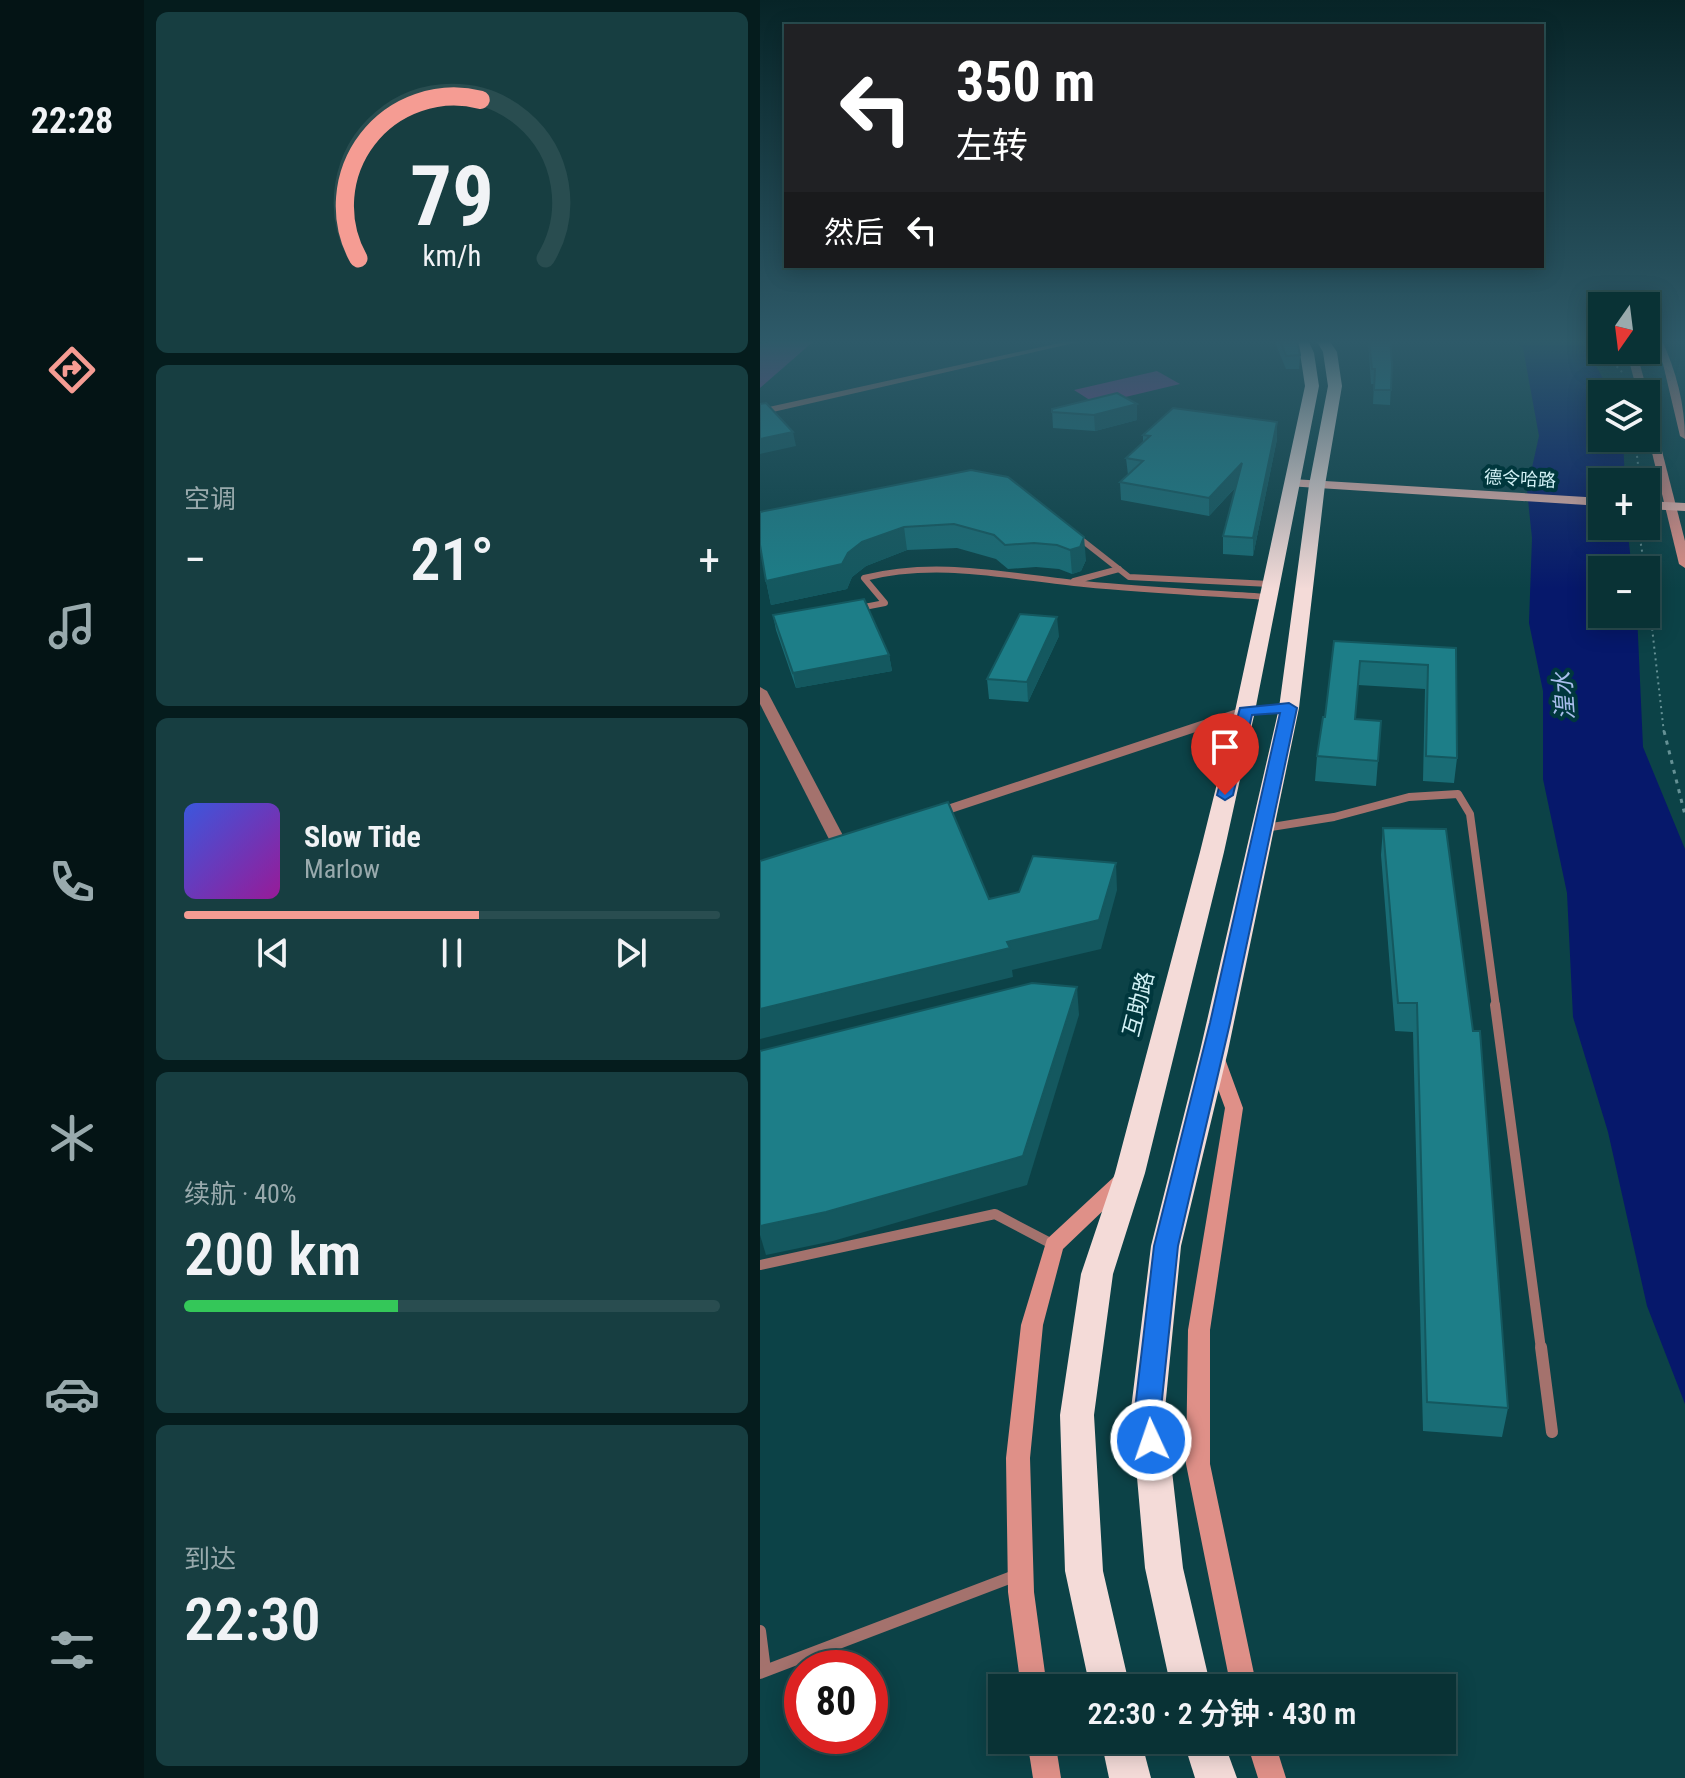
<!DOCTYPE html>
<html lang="zh">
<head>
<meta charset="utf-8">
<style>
	:root { --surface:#093235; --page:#173e41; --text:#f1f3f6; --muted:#99aaad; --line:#294d50; --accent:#f59c93 }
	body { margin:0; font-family:"Roboto Condensed","Noto Sans SC",sans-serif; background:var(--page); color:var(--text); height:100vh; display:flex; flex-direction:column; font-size:30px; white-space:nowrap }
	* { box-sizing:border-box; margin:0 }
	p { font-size:26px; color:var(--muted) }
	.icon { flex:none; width:44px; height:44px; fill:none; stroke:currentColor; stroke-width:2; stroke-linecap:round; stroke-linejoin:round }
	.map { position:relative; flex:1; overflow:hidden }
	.details { display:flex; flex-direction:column; gap:12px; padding:12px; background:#051c1d; width:616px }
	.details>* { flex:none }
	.banner { position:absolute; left:24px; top:24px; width:760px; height:244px; border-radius:0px; box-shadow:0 4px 20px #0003,0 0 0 2px var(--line); background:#202124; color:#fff; overflow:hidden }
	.needle { width:52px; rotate:194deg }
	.buttons { position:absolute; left:828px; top:292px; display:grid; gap:16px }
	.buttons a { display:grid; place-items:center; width:72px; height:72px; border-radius:0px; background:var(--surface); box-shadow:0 4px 20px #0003,0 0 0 2px var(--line); font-size:40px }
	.speed { position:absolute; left:24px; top:1650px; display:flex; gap:16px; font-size:40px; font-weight:700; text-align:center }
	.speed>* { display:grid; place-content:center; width:104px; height:104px; border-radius:50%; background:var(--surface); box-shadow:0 4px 20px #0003,0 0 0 2px var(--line); line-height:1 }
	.speed .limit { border:12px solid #d22; background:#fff; color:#111 }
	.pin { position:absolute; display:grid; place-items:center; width:68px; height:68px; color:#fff; margin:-82px -34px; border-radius:50% 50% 50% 0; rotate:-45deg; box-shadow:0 0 8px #0007 }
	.pin .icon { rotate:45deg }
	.me { position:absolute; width:88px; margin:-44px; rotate:357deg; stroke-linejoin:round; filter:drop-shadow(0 0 6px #0008) }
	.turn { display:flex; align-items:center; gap:28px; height:168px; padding:0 40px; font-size:36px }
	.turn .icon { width:104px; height:104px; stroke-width:2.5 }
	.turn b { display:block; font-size:56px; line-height:68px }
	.then { display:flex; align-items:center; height:76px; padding:0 40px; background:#0003; gap:16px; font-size:30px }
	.big { font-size:60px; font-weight:600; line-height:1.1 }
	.details .card { flex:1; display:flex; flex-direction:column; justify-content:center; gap:12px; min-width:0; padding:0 28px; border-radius:12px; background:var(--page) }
	.details .dial { align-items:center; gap:0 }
	.dial svg { height:208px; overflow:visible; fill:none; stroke:var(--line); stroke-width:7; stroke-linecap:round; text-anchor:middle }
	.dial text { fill:var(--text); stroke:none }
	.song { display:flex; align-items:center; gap:24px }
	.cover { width:96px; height:96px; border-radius:12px; background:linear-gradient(135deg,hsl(230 70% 55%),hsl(300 70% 35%)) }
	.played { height:8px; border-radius:4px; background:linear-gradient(90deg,var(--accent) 55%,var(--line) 55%) }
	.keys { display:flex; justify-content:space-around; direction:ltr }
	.heat { display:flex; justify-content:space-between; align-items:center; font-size:44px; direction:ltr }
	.charge { height:12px; border-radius:6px; background:linear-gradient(90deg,#34c759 40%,var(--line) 0) }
	.trip { position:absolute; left:228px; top:1674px; width:468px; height:80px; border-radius:0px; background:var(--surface); box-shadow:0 4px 20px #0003,0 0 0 2px var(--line); font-weight:600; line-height:80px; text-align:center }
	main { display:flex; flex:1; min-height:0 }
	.tab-bar { display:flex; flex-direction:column; width:144px; justify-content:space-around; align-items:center; background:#041415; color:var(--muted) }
	.tab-bar .icon { width:56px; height:56px }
	.tab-bar .on { color:var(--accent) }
	.tab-bar b { font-size:36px; color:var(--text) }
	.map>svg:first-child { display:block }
	.green { fill:#873d8a }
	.water { fill:#06186b }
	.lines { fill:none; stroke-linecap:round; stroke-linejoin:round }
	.path-far1 { stroke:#659195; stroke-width:2; stroke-dasharray:2 4; stroke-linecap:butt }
	.path { stroke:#659195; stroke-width:3; stroke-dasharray:4 6; stroke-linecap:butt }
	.lane-far3 { stroke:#a4726d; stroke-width:6 }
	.lane-far2 { stroke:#a4726d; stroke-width:8 }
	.lane-far1 { stroke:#a4726d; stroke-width:10 }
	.lane { stroke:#a4726d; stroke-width:12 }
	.street { fill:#a4726d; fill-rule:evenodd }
	.secondary { fill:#df9088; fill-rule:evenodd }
	.primary { fill:#f2b5ae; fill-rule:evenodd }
	.highway { fill:#f4dbd8; fill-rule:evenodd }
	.wall { fill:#196c75 }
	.shaded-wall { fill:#14585f }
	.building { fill:#1d7e88; stroke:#14585f; stroke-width:2 }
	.route { fill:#1a73e8; stroke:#114b97; stroke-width:2 }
	.labels { text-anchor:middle; stroke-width:8; stroke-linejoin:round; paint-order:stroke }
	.far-street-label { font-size:18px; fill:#d1f1f5; stroke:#00373d }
	.street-label { font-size:22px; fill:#d1f1f5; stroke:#00373d }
	.water-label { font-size:24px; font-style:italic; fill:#a9beec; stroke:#00373d }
</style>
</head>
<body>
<main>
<nav class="tab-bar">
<b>22:28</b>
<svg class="icon on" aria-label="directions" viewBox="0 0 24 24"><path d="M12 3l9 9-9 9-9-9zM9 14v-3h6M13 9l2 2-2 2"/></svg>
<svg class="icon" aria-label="music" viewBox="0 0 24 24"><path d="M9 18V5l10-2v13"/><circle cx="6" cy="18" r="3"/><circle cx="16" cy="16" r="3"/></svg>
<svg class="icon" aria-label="phone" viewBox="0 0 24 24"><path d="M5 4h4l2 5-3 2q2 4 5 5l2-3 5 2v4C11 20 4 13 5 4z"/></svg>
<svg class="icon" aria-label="climate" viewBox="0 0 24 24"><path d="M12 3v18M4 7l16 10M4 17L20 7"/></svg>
<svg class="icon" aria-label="car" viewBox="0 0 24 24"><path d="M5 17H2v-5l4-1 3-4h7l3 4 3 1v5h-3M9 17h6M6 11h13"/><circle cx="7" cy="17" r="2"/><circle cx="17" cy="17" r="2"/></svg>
<svg class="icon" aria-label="filters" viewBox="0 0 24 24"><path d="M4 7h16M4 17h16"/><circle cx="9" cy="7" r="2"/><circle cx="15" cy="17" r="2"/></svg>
</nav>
<section class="details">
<div class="card dial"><svg viewBox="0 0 100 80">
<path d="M14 69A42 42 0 1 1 86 69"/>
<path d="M14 69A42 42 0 0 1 61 8" stroke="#f59c93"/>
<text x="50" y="56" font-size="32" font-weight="700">79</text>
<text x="50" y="72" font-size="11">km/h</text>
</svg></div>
<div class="card"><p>空调</p>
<div class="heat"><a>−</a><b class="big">21°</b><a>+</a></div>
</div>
<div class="card">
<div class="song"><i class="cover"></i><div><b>Slow Tide</b><p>Marlow</p></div></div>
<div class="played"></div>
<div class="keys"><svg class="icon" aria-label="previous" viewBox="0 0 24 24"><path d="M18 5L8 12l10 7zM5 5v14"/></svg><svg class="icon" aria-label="pause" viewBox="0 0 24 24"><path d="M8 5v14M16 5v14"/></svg><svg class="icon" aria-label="next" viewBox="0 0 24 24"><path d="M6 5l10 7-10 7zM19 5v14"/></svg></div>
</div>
<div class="card"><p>续航 · 40%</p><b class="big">200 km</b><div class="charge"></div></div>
<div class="card"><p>到达</p><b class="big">22:30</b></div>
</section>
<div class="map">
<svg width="925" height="1778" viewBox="0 0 925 1778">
	<rect width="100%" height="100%" fill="#0c4247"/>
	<g class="green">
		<polygon points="22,340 55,340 0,388 0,344"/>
		<polygon points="397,371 420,384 336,404 314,390"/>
	</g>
	<polygon class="water" points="753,340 821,340 852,394 842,394 842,438 863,438 865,482 842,482 842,526 867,526 872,570 842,570 842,614 877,614 883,747 925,849 925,1404 887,1306 848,1132 813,1017 807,893 783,779 783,691 769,623 772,538 767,490 779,436 763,348"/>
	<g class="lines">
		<g class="path-far1">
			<polyline points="832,340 862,372"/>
			<polyline points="875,438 880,482"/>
			<polyline points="878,526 885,570"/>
			<polyline points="886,575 904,733"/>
		</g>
		<polyline class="path" points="904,731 925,815"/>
		<g class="lane-far3">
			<polyline points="318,537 369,577 510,584"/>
			<polyline points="314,581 359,569"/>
			<path d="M99 608 125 603 104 578C179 559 249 577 324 584 385 590 447 593 508 597"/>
		</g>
		<polyline class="lane-far2" points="505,828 574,817 649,797 698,794 710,814 736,1007"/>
		<g class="lane-far1">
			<polyline points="735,1005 781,1349"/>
			<polyline points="0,1265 235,1214 294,1245"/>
		</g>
		<g class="lane">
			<polyline points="781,1347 792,1432"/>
			<polyline points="0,1631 5,1670"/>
			<polyline points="0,1673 257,1575"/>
		</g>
		<g class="street">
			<polygon points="313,340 327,340 0,415 0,409"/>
			<polygon points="0,687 7,691 88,845 85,848 80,850 72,845 0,704"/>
			<polygon points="529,704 536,708 534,711 487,715 176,818 166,818 163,815 166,812 480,708"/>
		</g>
		<g class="secondary">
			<path d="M894 340H902C916 371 925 404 925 439L920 436 903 364Z"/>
			<polygon points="866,350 876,350 888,394 886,396 878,394"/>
			<polygon points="886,405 891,408 925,541 925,568 919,564 886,428"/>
			<polygon points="455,1050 461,1051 464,1056 483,1108 450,1330 450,1464 497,1688 471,1688 426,1464 428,1330 465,1108 446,1056 449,1051"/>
			<polygon points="363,1172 370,1175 373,1180 370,1185 303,1249 283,1325 270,1458 274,1592 287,1688 261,1688 248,1592 246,1458 261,1325 287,1239 356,1175"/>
			<polygon points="267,1740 295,1740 301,1778 273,1778"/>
			<polygon points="486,1740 514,1740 526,1778 498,1778"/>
		</g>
		<g class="primary">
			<polygon points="532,479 842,498 842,506 527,486 527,480"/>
			<polygon points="886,501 925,503 925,511 886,509"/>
		</g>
		<g class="highway">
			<polygon points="534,340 548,340 554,353 559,386 495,711 464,852 385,1173 353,1274 334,1415 343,1571 370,1688 330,1688 305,1571 300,1415 321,1274 355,1173 440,852 475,711 545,386 540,353"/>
			<polygon points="556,340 569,340 577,352 582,386 565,485 539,708 468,1051 421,1246 405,1409 423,1568 451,1688 411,1688 385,1568 371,1409 391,1246 440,1051 519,708 549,485 568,386 563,352"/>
			<polygon points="341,1740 381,1740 391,1778 349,1778"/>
			<polygon points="423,1740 463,1740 477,1778 435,1778"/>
		</g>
	</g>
	<g class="wall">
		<polygon points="514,340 537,340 540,355 539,369 526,369"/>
		<polygon points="608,340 630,340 632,364 630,405 613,404 614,384 611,384"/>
		<polygon points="644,340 664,340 664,342 644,341"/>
		<polygon points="292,409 377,420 335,431 293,428"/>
		<polygon points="517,422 517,439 493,556 463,554 463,536 476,487 449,516 361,500 360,482 368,475 366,458 383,442 383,435"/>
		<polygon points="211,470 326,560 321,571 312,574 299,569 276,567 248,569 236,559 197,548 147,550 106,566 92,577 87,589 11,605 6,581"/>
		<polygon points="13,615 129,655 132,671 36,688 16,630"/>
		<polygon points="299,636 268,702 229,699 227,679"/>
		<polygon points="574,641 696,648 697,758 694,783 663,781 665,689 598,685 595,719 621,721 616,786 555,781 557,756 565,717"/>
		<polygon points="623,828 748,1408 742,1437 663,1431 653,1032 635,1031 621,855"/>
	</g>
	<g class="shaded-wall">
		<polygon points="377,404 377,420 335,431 334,415"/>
		<polygon points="517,422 517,439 493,556 493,538"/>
		<polygon points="33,432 36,446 0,454 0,439"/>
		<polygon points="482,463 482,480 449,516 449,498"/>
		<polygon points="144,527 147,550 106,566 92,577 87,589 11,605 6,581 88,553 102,542"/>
		<polygon points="324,537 326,560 321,571 312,574 310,550"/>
		<polygon points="297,617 299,636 268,702 267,682"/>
		<polygon points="129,655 132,671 36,688 33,673"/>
		<polygon points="356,863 357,890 341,949 252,970 253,977 0,1039 0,1009 247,942"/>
		<polygon points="317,987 319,1015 267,1185 73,1241 6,1255 0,1235 0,1226"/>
	</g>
	<g class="building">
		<polygon points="520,340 537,340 540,355 526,356"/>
		<polygon points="609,340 630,340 632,364 631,390 614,390 615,369 612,369"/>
		<polygon points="357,393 377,404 334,415 292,412 292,409"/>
		<polygon points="6,403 33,432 0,439 0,404"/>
		<polygon points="413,408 517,422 493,538 463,536 482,463 449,498 360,482 383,461 366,458 390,436 383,435"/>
		<polygon points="211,470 248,477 324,537 320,547 310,550 297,545 274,543 245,545 234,535 194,524 144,527 102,542 88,553 82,564 6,581 0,545 0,512"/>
		<polygon points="104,599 129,655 33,673 13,615"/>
		<polygon points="260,614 297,617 267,682 227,679"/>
		<polygon points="574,641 696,648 697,758 666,756 668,665 600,661 595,719 621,721 618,761 557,756 563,717 565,717"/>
		<polygon points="188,802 229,899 259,892 273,856 356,863 339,920 247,942 250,948 0,1009 0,861"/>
		<polygon points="623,828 686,829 713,1031 720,1031 748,1408 667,1402 657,1003 638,1003"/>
		<polygon points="272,983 317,987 263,1156 66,1212 0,1226 0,1051"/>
	</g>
	<linearGradient id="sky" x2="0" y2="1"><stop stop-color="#072427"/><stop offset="0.58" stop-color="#2e5a69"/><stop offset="1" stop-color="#2e5a69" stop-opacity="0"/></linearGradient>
	<rect width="925" height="589" fill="url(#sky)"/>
	<polygon class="route" points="529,703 537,708 470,1023 418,1246 401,1409 405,1440 401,1449 391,1452 382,1449 378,1440 375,1409 394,1246 450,1023 520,713 492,715 473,795 465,800 457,795 480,708"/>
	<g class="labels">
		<g class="far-street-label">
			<text transform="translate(760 479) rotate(3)" y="6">德令哈路</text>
		</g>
		<g class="street-label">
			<text transform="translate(378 1004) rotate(-76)" y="8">互助路</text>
		</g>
		<g class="water-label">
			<text transform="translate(804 696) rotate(-94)" y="8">湟水</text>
		</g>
	</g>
</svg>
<div class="buttons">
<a><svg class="needle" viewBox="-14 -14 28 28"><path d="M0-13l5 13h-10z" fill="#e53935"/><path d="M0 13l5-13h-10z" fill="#99aaad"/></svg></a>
<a><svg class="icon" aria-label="layers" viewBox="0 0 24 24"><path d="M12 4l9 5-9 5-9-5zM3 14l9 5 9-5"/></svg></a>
<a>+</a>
<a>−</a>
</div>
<div class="speed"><div class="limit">80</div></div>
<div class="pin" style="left:465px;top:795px;background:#d93025"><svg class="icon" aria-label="arrive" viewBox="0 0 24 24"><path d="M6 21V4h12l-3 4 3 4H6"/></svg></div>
<svg class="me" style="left:391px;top:1440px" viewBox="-20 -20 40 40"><circle r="17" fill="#1a73e8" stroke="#fff" stroke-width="3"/><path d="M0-11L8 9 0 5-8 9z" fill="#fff"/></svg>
<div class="trip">22:30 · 2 分钟 · 430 m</div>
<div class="banner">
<div class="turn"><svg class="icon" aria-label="left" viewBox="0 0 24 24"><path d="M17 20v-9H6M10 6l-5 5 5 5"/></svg><div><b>350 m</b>左转</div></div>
<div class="then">然后<svg class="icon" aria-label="left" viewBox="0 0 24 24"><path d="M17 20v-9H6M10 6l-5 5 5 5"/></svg></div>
</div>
</div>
</main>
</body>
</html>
